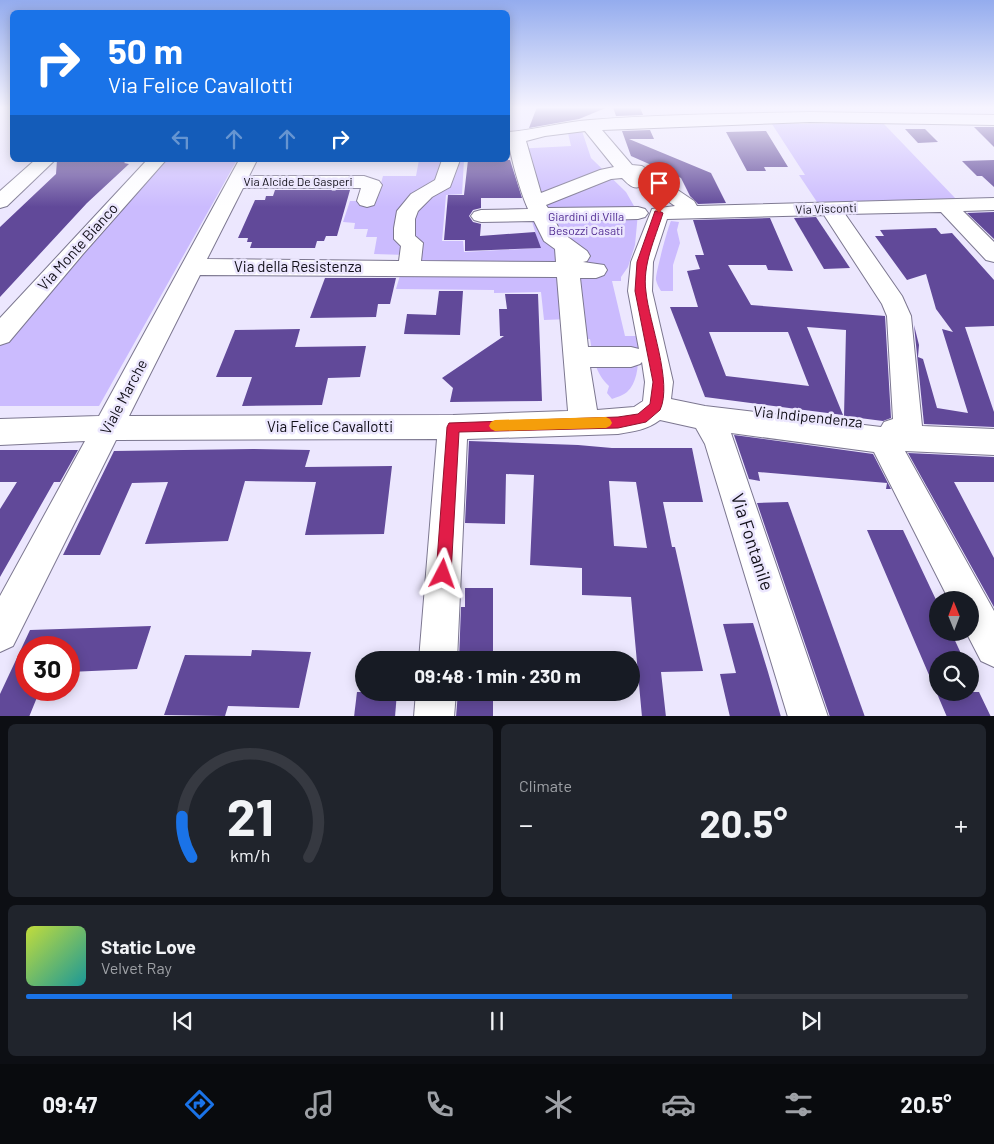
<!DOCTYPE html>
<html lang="en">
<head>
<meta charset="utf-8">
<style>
	:root { --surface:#171b24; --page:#20242c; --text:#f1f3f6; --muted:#9ea1a6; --line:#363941; --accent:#1a73e8 }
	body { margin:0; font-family:Barlow,sans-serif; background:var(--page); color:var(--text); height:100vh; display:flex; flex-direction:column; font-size:19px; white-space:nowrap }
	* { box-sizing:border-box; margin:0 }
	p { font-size:16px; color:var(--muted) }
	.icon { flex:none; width:28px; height:28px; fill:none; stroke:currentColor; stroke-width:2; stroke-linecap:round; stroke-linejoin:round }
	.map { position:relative; height:716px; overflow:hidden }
	.sheet { display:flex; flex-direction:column; gap:8px; padding:8px; background:#0d0f14; flex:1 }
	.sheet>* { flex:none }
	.guide { position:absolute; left:10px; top:10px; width:500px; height:152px; border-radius:8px; box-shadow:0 2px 12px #0003; background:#1a73e8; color:#fff; overflow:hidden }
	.needle { width:32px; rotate:359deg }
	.controls { position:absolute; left:929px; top:591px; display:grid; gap:10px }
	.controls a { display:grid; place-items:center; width:50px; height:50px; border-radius:50%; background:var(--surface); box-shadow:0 2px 12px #0003; font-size:25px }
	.speed { position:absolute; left:15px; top:636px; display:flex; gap:10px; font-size:25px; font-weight:700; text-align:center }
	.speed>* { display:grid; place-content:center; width:65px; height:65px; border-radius:50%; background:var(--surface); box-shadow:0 2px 12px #0003; line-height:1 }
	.speed .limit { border:8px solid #d22; background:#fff; color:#111 }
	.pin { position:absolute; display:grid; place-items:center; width:42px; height:42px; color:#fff; margin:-51px -21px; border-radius:50% 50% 50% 0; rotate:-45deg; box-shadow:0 0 5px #0007 }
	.pin .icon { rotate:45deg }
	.me { position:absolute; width:55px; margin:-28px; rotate:4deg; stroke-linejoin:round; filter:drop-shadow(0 0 4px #0008) }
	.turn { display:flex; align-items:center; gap:18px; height:105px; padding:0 15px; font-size:22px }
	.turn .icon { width:65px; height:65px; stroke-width:2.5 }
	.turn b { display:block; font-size:35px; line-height:42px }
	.lanes { display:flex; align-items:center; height:48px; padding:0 15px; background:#0003; justify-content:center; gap:25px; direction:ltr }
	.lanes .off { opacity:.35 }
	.big { font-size:38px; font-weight:700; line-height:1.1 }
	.sheet .tile { flex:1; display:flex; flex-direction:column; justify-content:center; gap:8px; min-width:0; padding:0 18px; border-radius:8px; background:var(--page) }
	.sheet .dial { align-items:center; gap:0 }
	.dial svg { height:130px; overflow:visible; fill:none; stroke:var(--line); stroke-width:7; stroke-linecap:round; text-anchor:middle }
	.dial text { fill:var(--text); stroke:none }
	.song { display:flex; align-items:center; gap:15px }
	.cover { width:60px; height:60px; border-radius:8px; background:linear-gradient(135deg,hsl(70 70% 55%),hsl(180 70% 35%)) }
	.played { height:5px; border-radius:2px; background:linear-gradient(90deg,var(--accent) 75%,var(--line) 75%) }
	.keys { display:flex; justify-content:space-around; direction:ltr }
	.heat { display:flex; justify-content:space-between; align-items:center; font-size:28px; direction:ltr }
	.sheet .tiles { flex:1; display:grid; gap:8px; grid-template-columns:1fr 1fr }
	.tile:last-child { grid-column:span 2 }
	.trip { position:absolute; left:355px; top:651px; width:285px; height:50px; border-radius:25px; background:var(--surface); box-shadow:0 2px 12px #0003; font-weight:700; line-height:50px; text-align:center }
	.tabs { display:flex; height:80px; justify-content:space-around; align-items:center; background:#090b0e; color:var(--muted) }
	.tabs .icon { width:35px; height:35px }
	.tabs .selected { color:var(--accent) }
	.tabs b { font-size:22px; color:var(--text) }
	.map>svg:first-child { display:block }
	.green { fill:#cbbbfe }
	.building { fill:#614999; fill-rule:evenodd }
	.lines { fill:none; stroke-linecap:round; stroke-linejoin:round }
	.minor-casing { stroke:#7c7790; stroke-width:2 }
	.minor { fill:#fff; fill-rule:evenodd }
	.route { fill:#e11d48; stroke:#92132f }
	.slow { fill:#f59e0b }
	.labels { text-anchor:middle; stroke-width:5; stroke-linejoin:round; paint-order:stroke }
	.far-street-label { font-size:12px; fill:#110f18; stroke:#ece7fe }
	.far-park-label { font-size:12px; fill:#512c91; stroke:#ece7fe }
	.street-label { font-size:15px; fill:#110f18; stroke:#ece7fe }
	.near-street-label { font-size:18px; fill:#110f18; stroke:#ece7fe }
</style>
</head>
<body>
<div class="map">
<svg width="994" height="717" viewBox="0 0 994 717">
	<rect width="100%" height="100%" fill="#ece7fe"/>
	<g class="green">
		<polygon points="883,123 956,199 817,202 799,175 805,175 772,124"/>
		<path d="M582 131 591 158 626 192 638 213 635 245 628 267 621 277V281H612L625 336H638C638 353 641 379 627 392 624 395 617 397 612 399L607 393 609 386C595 373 593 357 590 339H576L570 319 544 320 541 292 494 293V290L396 289 406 255 374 254 377 237H366L368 229H354L355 223 343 222 350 201H376L383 176H416L419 160H464L462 194 446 195 442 241H463L464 252 540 248 525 198 515 149 571 146 568 133Z"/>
		<polygon points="167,160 237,160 99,406 0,406 0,346 80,252"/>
		<path d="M671 221 679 222 677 230 680 243 673 265V291H661C659 288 657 284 656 280 655 275 668 227 671 221Z"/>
	</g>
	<g class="building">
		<polygon points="537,107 608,107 579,119 529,128"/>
		<polygon points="613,107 640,107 643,115 616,116"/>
		<polygon points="974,127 994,127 994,147"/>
		<polygon points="905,129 925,129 938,142 918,143"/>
		<polygon points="650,130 654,139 629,139 711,173 726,203 698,204 690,196 681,178 631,156 622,131"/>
		<polygon points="766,131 788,167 764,167 766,171 747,171 726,132"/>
		<polygon points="57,160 127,160 124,163 129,164 87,203 0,297 0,227 56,174"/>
		<polygon points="468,160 510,160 522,198 481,198 481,208 473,210 469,216 473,222 481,224 480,236 535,232 541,248 465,251 465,240 444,240 448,195 464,195"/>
		<polygon points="994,160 994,187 982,176 977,176 962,161"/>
		<polygon points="275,190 350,190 337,236 326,236 324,241 317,241 315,248 250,248 252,242 247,242 248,238 238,238 255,200 265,200 266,196 273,196"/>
		<polygon points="994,212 994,239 967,213"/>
		<polygon points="816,217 850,268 824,269 794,218"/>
		<path d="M770 218 793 271 768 270 766 265H728L751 305 885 316 891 418 883 421 844 416 846 330 807 327 843 415 705 397 670 307H698L687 271 700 269 695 255H704L693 220ZM709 332H788L809 386 726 376Z"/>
		<polygon points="936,228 941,234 952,233 994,280 994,326 965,327 994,412 994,427 924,424 914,325 919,345 918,357 923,359 937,408 968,413 942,329 953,332 936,309 926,274 907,280 875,236 884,236 880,230"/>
		<polygon points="325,278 396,278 390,304 378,304 376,317 310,318"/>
		<polygon points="439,291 463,291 460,335 404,334 407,314 436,315"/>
		<polygon points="505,294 538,294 542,401 450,402 453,388 442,378 504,336 500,336 499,309 507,309"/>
		<polygon points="300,329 295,347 366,346 360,377 328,378 322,405 242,406 252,377 216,377 235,330"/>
		<polygon points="734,435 873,454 891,489 886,489 887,483 758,472 760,481 749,479"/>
		<path d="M469 441 578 445 612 448H692L703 502H663L672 547H675L703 671 661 672 666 717H642L631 597 582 595V568L530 565 534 475 506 474 505 524 465 523ZM609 481 636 482 647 548 614 546Z"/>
		<polygon points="253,449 310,450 305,467 392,466 384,534 305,535 316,482 245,481 228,541 145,544 168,482 132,483 100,555 63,555 114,451"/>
		<polygon points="0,450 78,450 60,482 54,482 0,577 0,509 17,482 0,482"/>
		<polygon points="908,453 994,457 994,482 954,482 994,558 994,607"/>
		<polygon points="788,502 865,717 830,717 757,503"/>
		<polygon points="867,530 903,530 938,604 938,632 951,632 964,660 938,660 938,692 979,692 991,717 947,717"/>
		<polygon points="465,588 493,588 493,660 459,660 461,607 465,607"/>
		<polygon points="753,623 768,672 781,717 730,717 720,674 736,673 723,624"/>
		<polygon points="151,626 137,669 69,672 69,648 26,648 26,690 40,690 29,717 0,717 0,694 30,630"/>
		<polygon points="252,650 311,652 299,708 228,706 225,716 164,715 185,655 251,656"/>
		<polygon points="357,692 397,692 395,717 354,717"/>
		<polygon points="458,692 493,692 493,717 456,717"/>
	</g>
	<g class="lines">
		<g class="minor-casing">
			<g id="minor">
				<path d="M810 112 994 115V125L810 122 602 130 632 165 642 166 694 201 697 206 994 198V210L963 211 994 242V262L986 260 941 212 845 214 902 296 911 316 922 426 994 429V455L905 451 994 611V667L981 661 966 632H970V600H949L874 452 731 433 828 717H788L705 444 696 428 660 420C647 430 634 431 618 434L467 439 457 660H419L437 439 116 440 13 646 0 652V596L85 441 0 445V419L99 416 239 160H257L249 176H364L379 181 382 185 374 205 367 207 360 205 357 201 361 188H243L207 259 399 261 401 246 394 239V228L397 211 411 194 435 180 442 160H460L450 187 432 197 418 211 415 219V236L423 243 421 261 556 262 555 249 544 241 534 221 481 222 474 220 471 216 474 212 481 210 528 209C520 191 508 150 508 132 535 130 562 122 590 120 663 114 737 114 810 112ZM585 131 614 167 600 170 541 193 526 141 545 136ZM622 178C629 185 634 191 644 185L675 206 652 209 631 262 628 291 639 349 631 347H588L580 278H596L604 275 607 270 604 265 583 262 587 261 590 256 587 251 561 232 555 221 638 219 645 217 648 213 645 209 638 207 548 208 546 205 611 179ZM824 215 882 304 887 316 893 419 884 422 881 427 705 406 671 399 673 382 652 291 653 262 667 219ZM200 275 557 277 568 411 453 415 129 416ZM642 362 645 382 643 401 634 407 597 410 590 367H631L640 364Z"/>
				<polygon points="35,160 55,160 7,206 0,208 0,191"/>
				<polygon points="147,160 166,160 83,254 9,342 0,345 0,318"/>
				<polygon points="416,692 456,692 454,717 414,717"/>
			</g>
		</g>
		<use href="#minor" class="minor"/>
	</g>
	<linearGradient id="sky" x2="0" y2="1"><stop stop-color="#94acee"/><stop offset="0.52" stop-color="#f6f4ff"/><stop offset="1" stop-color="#f6f4ff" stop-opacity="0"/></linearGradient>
	<rect width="994" height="207" fill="url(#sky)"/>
	<path class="route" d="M655 211H659L663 213C655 239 642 265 646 292 649 322 673 383 660 410L646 422 618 428 459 432 451 574 449 579 443 581 438 579 436 574 447 427 449 423 618 417 638 414 650 404 653 382 635 291 637 262Z"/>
	<polygon class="slow" points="606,417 610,419 612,423 610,426 606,428 495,431 491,429 489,426 491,422 495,420"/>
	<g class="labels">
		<g class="far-street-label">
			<text x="298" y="186">Via Alcide De Gasperi</text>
			<text transform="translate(826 209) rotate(-2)" y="4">Via Visconti</text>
		</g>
		<g class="far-park-label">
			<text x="586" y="221">Giardini di Villa<tspan x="586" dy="14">Besozzi Casati</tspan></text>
		</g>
		<g class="street-label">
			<text transform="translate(78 247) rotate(-48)" y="5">Via Monte Bianco</text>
			<text x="298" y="272">Via della Resistenza</text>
			<text transform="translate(124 397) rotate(-62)" y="5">Viale Marche</text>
			<text transform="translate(808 417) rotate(6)" y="5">Via Indipendenza</text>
			<text x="330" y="432">Via Felice Cavallotti</text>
		</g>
		<g class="near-street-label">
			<text transform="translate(752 542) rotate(72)" y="6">Via Fontanile</text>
		</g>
	</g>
</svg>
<div class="controls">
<a><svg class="needle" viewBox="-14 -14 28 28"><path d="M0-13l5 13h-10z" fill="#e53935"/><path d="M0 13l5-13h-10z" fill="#9ea1a6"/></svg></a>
<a><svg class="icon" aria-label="search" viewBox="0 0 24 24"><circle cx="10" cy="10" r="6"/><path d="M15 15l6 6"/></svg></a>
</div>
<div class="speed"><div class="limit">30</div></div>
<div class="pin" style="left:659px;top:213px;background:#d93025"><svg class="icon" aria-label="arrive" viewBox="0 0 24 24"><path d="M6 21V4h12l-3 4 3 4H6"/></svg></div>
<svg class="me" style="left:443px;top:574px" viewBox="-20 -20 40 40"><path d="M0-17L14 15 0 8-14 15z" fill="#e11d48" stroke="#fff" stroke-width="4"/></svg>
<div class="trip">09:48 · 1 min · 230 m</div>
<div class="guide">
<div class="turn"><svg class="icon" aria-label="right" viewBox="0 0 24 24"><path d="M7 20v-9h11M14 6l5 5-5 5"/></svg><div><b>50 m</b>Via Felice Cavallotti</div></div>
<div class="lanes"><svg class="icon off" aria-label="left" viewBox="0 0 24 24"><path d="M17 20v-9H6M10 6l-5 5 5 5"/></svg><svg class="icon off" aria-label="ahead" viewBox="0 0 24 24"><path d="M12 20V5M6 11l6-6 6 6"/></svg><svg class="icon off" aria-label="ahead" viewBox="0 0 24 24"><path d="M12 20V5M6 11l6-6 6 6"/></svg><svg class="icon" aria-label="right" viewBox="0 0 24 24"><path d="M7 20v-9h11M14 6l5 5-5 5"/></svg></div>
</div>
</div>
<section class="sheet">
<div class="tiles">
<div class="tile dial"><svg viewBox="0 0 100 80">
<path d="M14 69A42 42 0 1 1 86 69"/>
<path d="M14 69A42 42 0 0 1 8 44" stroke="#1a73e8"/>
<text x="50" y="56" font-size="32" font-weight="700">21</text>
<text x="50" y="72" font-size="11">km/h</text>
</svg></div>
<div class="tile"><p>Climate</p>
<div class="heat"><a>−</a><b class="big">20.5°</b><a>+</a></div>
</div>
<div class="tile">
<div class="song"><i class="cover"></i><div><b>Static Love</b><p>Velvet Ray</p></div></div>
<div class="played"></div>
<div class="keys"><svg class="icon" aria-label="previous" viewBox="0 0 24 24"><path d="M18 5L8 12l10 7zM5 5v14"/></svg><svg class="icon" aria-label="pause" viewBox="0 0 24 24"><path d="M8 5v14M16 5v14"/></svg><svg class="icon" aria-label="next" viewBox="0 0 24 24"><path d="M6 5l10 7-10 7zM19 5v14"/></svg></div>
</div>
</div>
</section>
<nav class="tabs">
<b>09:47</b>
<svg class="icon selected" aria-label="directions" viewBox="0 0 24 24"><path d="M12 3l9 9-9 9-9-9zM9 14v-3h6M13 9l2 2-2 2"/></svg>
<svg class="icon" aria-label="music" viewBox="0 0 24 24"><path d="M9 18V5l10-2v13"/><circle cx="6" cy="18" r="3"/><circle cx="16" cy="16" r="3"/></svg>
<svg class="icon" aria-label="phone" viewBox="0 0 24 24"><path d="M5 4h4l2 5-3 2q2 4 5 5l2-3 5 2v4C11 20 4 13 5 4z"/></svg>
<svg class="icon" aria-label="climate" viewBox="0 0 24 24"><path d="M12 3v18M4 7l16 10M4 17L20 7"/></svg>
<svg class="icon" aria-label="car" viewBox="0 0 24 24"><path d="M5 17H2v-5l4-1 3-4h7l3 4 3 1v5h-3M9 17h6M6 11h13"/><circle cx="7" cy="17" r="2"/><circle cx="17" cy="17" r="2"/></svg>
<svg class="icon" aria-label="filters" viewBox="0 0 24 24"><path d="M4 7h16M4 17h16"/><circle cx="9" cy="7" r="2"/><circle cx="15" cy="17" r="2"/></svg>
<b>20.5°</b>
</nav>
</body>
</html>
